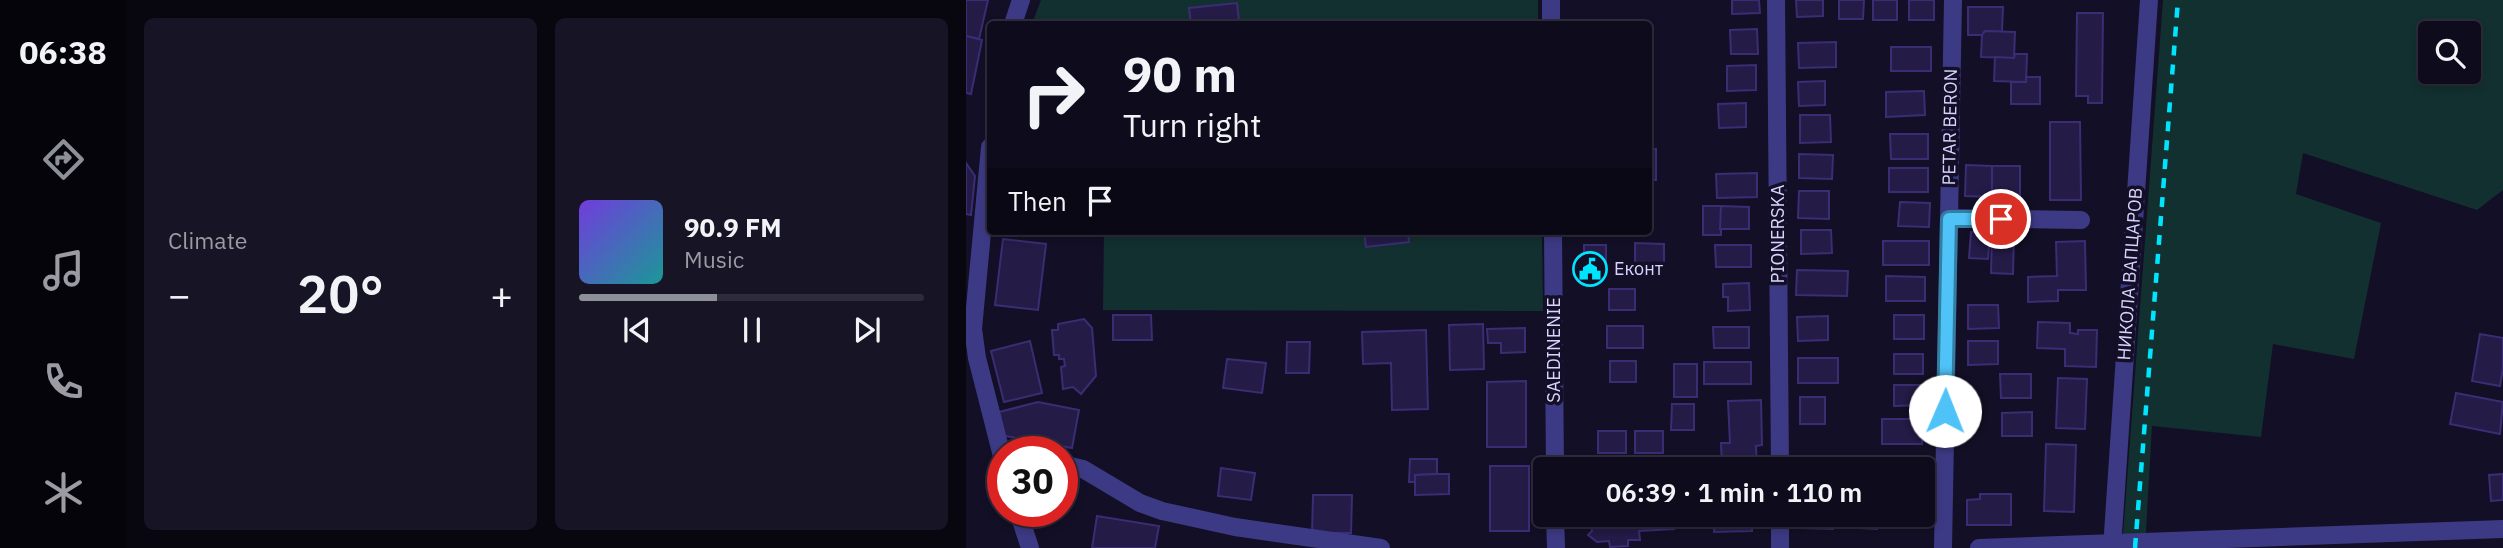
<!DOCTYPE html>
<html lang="en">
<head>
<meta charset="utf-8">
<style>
	:root { --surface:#0e0b1c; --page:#171425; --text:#f1f3f6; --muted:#9b9ba3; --line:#2e2b3b; --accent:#8c9099 }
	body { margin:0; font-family:"IBM Plex Sans",sans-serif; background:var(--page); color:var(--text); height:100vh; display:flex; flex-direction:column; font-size:26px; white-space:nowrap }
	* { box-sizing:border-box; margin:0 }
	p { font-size:23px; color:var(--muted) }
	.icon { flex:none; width:38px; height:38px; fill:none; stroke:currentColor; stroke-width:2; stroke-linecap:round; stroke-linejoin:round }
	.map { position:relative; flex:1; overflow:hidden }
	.panel { display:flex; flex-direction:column; gap:18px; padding:18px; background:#08060f; width:840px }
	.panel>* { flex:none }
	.guide { position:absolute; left:21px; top:21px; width:665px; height:214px; border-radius:7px; box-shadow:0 4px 10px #0003,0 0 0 2px var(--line); background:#0e0b1c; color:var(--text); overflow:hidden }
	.controls { position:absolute; left:1452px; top:21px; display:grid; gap:14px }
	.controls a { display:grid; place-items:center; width:63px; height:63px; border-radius:7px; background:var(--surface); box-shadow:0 4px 10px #0003,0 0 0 2px var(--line); font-size:35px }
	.speed { position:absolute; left:21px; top:436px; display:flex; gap:14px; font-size:35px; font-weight:700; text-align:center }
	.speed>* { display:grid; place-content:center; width:91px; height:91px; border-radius:50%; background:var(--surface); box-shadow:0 4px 10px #0003,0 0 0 2px var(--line); line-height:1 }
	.speed .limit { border:10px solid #d22; background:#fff; color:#111 }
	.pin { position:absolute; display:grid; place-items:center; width:60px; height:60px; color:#fff; margin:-30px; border:4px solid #fff; border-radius:50%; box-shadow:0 2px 7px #0007 }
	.me { position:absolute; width:77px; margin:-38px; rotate:1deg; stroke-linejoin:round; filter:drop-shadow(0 0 5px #0008) }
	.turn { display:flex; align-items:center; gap:24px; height:147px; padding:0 21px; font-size:32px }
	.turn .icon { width:91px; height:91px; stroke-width:2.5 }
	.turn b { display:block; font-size:49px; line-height:60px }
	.then { display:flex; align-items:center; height:66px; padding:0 21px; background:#0003; gap:14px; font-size:26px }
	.big { font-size:52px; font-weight:600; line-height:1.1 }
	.panel .widget { flex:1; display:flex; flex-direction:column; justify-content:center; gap:10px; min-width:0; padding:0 24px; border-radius:10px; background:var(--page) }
	.song { display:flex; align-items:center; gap:21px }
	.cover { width:84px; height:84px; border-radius:10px; background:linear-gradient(135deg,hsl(260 70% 55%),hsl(180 70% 35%)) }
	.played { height:7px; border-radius:4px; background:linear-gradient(90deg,var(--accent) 40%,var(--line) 40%) }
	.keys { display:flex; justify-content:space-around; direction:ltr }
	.heat { display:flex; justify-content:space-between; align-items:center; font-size:38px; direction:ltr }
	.panel .tiles { flex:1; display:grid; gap:18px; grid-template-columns:repeat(2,1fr) }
	.trip { position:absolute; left:567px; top:457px; width:402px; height:70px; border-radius:7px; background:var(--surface); box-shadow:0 4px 10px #0003,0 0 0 2px var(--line); font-weight:600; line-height:70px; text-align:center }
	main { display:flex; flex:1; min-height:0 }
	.tab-bar { display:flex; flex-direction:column; width:126px; justify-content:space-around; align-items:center; background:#06040b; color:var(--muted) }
	.tab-bar .icon { width:49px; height:49px }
	.tab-bar .on { color:var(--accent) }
	.tab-bar b { font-size:32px; color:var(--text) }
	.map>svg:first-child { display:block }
	.green { fill:#12302f; fill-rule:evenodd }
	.building { fill:#241b47; stroke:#3b2d73; stroke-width:2 }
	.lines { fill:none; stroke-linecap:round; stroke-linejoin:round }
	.minor { stroke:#3d3a85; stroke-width:18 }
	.rail { stroke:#00e5ff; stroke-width:4.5; stroke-dasharray:10 9; stroke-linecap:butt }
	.route-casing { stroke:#337fa1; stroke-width:18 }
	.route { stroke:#4fc3f7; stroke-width:12 }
	.labels { text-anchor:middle; stroke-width:7; stroke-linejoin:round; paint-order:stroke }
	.street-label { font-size:18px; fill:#d9d4ff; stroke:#130f26 }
	.poi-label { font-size:18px; fill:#d9d4ff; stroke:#130f26; text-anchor:start }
</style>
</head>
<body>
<main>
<nav class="tab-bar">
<b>06:38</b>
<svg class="icon on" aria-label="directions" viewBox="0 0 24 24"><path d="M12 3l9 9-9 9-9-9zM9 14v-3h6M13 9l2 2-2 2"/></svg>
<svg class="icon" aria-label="music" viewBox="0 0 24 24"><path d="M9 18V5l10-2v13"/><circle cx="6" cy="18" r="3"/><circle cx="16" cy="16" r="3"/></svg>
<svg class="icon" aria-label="phone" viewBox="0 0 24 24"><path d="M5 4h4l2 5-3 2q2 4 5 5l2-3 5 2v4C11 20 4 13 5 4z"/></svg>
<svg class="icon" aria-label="climate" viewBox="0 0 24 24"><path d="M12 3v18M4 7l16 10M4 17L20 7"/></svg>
</nav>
<section class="panel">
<div class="tiles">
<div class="widget"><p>Climate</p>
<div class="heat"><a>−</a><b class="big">20°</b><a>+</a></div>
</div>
<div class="widget">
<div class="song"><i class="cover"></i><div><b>90.9 FM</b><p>Music</p></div></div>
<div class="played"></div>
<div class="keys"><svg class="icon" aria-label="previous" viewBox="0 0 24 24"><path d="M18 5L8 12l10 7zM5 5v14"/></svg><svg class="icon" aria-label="pause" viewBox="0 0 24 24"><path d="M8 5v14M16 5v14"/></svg><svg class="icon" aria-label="next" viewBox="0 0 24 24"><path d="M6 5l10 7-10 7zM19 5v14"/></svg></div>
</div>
</div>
</section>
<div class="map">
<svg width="1537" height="548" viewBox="0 0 1537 548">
	<rect width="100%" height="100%" fill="#130f26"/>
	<g class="green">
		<polygon points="75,0 572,0 572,24 66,24"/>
		<path d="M1197 0H1537V190L1511 210 1337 153 1330 194 1415 223 1388 359 1307 344 1295 437 1186 426 1179 548H1156ZM1465 33H1503V72H1465Z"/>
		<polygon points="138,231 576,231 577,311 137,310"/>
	</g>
	<g class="building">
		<polygon points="0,0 22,0 13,39 0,36"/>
		<polygon points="766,0 793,0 794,13 766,14"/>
		<polygon points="830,0 857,0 857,16 831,17"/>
		<polygon points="873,0 898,0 897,19 873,19"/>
		<rect x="907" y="0" width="24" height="20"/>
		<rect x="943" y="0" width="25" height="20"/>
		<polygon points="271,3 273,22 259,24 225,24 223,8"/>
		<polygon points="1002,7 1037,7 1036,32 1019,31 1016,35 1002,35"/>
		<polygon points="1111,13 1137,13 1136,103 1122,103 1122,96 1110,96"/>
		<polygon points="791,29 792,54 765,54 764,30"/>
		<polygon points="1019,31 1049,32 1048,58 1015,57 1016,35"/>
		<polygon points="0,36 16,40 5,94 0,93"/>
		<polygon points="870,42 870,67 833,68 832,43"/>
		<rect x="925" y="47" width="40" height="24"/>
		<polygon points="1049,54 1061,54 1060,82 1028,81 1029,57 1048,58"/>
		<polygon points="790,65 790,90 761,91 761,66"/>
		<polygon points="1060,77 1074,77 1074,104 1045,104 1045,82 1060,82"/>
		<polygon points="859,81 859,105 833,106 832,82"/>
		<polygon points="958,91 959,115 920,117 920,92"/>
		<polygon points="780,103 780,127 753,128 752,104"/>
		<polygon points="834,115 864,115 865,142 834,143"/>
		<polygon points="1084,122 1114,122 1115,200 1084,200"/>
		<polygon points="924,134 962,134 962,159 925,159"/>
		<polygon points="690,149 690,180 682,180 682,150"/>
		<polygon points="833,154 867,155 866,179 833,178"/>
		<polygon points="0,163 9,176 5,215 0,214"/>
		<polygon points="1000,165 1026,166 1026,197 999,196"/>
		<rect x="1026" y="166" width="28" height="31"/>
		<rect x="923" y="168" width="39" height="24"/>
		<polygon points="791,173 791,197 751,198 750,174"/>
		<polygon points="833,191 863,191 863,219 832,218"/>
		<polygon points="934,202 964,203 963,227 932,226"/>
		<rect x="737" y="206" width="18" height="29"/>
		<polygon points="755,206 783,207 783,229 754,229"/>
		<polygon points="835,230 865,230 866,253 835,254"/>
		<polygon points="398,231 442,231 443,242 400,247"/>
		<polygon points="1005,232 1024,233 1022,259 1003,258"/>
		<polygon points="1026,234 1048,234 1047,274 1025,273"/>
		<polygon points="37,239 80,244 72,310 29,305"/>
		<rect x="917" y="241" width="46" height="24"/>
		<polygon points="1119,241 1120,290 1092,290 1092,301 1062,302 1062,277 1091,276 1090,242"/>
		<polygon points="669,243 698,244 698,266 669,266"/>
		<rect x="618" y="245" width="22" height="30"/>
		<polygon points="749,245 785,245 785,267 750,267"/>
		<polygon points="831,270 882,271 881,296 830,295"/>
		<polygon points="920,276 959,277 959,301 920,301"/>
		<polygon points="783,283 784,310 762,311 762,297 757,297 757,284"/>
		<rect x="643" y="289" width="26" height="21"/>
		<polygon points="1002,305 1032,305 1033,328 1002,329"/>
		<polygon points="147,315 185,315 186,340 147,340"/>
		<rect x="928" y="315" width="30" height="24"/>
		<polygon points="862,316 862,340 832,341 831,317"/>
		<polygon points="118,319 126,328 130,376 115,394 107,387 97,389 95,367 99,366 98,359 93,359 93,355 88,355 86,330 92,330 92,324"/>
		<polygon points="1072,322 1104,323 1104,333 1112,334 1112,330 1131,330 1130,367 1099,366 1099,349 1071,348"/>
		<polygon points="517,324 518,369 484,370 483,325"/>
		<rect x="641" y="326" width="36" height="22"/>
		<polygon points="747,327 783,327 783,348 748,348"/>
		<polygon points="559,328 559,352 535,353 535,343 522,343 521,329"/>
		<polygon points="460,330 462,409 426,410 425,363 397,364 396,332"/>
		<polygon points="1514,334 1537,338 1537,368 1534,386 1506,381"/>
		<polygon points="64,341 76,393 38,402 25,351"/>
		<polygon points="1002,341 1032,341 1032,364 1002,365"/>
		<polygon points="321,342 344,342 343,373 320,373"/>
		<rect x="928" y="354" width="29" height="20"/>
		<rect x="832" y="358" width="40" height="25"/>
		<polygon points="261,359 300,363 296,393 257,388"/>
		<rect x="644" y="361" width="26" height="21"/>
		<rect x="738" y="362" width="47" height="22"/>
		<rect x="708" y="364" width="23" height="33"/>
		<polygon points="1034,374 1065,374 1065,398 1035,398"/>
		<polygon points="1092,378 1121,379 1119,429 1090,428"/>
		<polygon points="560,381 560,447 521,447 521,382"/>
		<polygon points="928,385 957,385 957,405 928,406"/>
		<polygon points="1490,393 1537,402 1534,434 1484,424"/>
		<rect x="834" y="397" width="25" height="27"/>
		<polygon points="795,400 796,445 790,446 791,469 756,469 755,443 764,443 762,401"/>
		<polygon points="72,402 113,410 106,448 39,436 33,412"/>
		<polygon points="706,404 728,404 728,430 705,430"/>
		<polygon points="1066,412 1066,436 1036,436 1036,413"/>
		<rect x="916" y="419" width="40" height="25"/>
		<rect x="632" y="431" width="28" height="22"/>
		<rect x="669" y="431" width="28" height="22"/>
		<polygon points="1080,444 1110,445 1108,512 1078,511"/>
		<rect x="833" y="456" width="27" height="13"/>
		<polygon points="955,457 955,469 935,469 935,458"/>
		<polygon points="444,459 471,459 471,474 449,475 449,482 443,482"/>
		<rect x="524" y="466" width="39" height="65"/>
		<polygon points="255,468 289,473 285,500 252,496"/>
		<polygon points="471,474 483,474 483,494 449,495 449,475"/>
		<polygon points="1537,474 1537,500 1525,501 1523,475"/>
		<polygon points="1014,494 1045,494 1045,525 1001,525 1001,500 1014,499"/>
		<polygon points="347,495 386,495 385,533 346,533"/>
		<polygon points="621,514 707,514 708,529 673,531 674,540 662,540 662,546 644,547 643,541 631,542 622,535 626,531 625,523 622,523"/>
		<polygon points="748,514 786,514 786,531 748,532"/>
		<polygon points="833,514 867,514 867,529 833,528"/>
		<polygon points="876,514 912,514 911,529 875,527"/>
		<rect x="921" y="514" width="32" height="14"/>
		<polygon points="131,516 193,526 189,548 126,548"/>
	</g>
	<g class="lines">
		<g class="minor">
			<polyline points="585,0 585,24"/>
			<polyline points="810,0 814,469"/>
			<polyline points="47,24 55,0"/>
			<polyline points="24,147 7,329 11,358 37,460"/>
			<polyline points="983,218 1115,220"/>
			<polyline points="587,231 589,469"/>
			<polyline points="96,464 117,469 174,503 196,511 269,527 415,548"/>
			<polyline points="52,511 64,548"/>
			<polyline points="589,514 590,548"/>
			<polyline points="814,514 814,548"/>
			<polyline points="977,548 987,0"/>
			<polyline points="1013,548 1537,529"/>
			<polyline points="1146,548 1183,0"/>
		</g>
		<polyline class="rail" points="1169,548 1212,0"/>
	</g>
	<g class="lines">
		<g class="route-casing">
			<polyline id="route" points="979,411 983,219 1035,219"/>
		</g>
		<use href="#route" class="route"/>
	</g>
	<defs>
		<g id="civic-ring" transform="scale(1.75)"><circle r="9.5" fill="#130f26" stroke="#00e5ff" stroke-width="1.5"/><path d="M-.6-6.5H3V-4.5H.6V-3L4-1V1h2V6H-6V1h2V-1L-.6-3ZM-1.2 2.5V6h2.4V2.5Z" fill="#00e5ff"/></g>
	</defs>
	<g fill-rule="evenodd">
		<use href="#civic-ring" x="624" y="269"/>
	</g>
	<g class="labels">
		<g class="street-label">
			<text transform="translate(984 127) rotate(-89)" y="6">PETAR BERON</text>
			<text transform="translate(812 234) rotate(-90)" y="6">PIONERSKA</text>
			<text transform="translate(1164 274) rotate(-86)" y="6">НИКОЛА ВАПЦАРОВ</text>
			<text transform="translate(588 350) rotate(-90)" y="6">SAEDINENIE</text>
		</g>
		<g class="poi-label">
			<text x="648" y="275">Еконт</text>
		</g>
	</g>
</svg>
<div class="controls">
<a><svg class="icon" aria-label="search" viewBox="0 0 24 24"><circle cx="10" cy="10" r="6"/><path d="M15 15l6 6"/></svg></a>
</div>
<div class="speed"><div class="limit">30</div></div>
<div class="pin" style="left:1035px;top:219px;background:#d93025"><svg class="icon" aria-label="arrive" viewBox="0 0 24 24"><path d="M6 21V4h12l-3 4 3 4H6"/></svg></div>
<svg class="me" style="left:979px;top:411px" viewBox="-20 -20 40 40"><circle r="19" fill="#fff"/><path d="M0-13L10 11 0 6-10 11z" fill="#4fc3f7"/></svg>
<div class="trip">06:39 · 1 min · 110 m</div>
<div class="guide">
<div class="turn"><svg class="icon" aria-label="right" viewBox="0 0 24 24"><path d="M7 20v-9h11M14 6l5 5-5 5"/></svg><div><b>90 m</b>Turn right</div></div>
<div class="then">Then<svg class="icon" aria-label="arrive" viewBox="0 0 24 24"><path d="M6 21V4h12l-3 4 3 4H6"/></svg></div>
</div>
</div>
</main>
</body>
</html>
